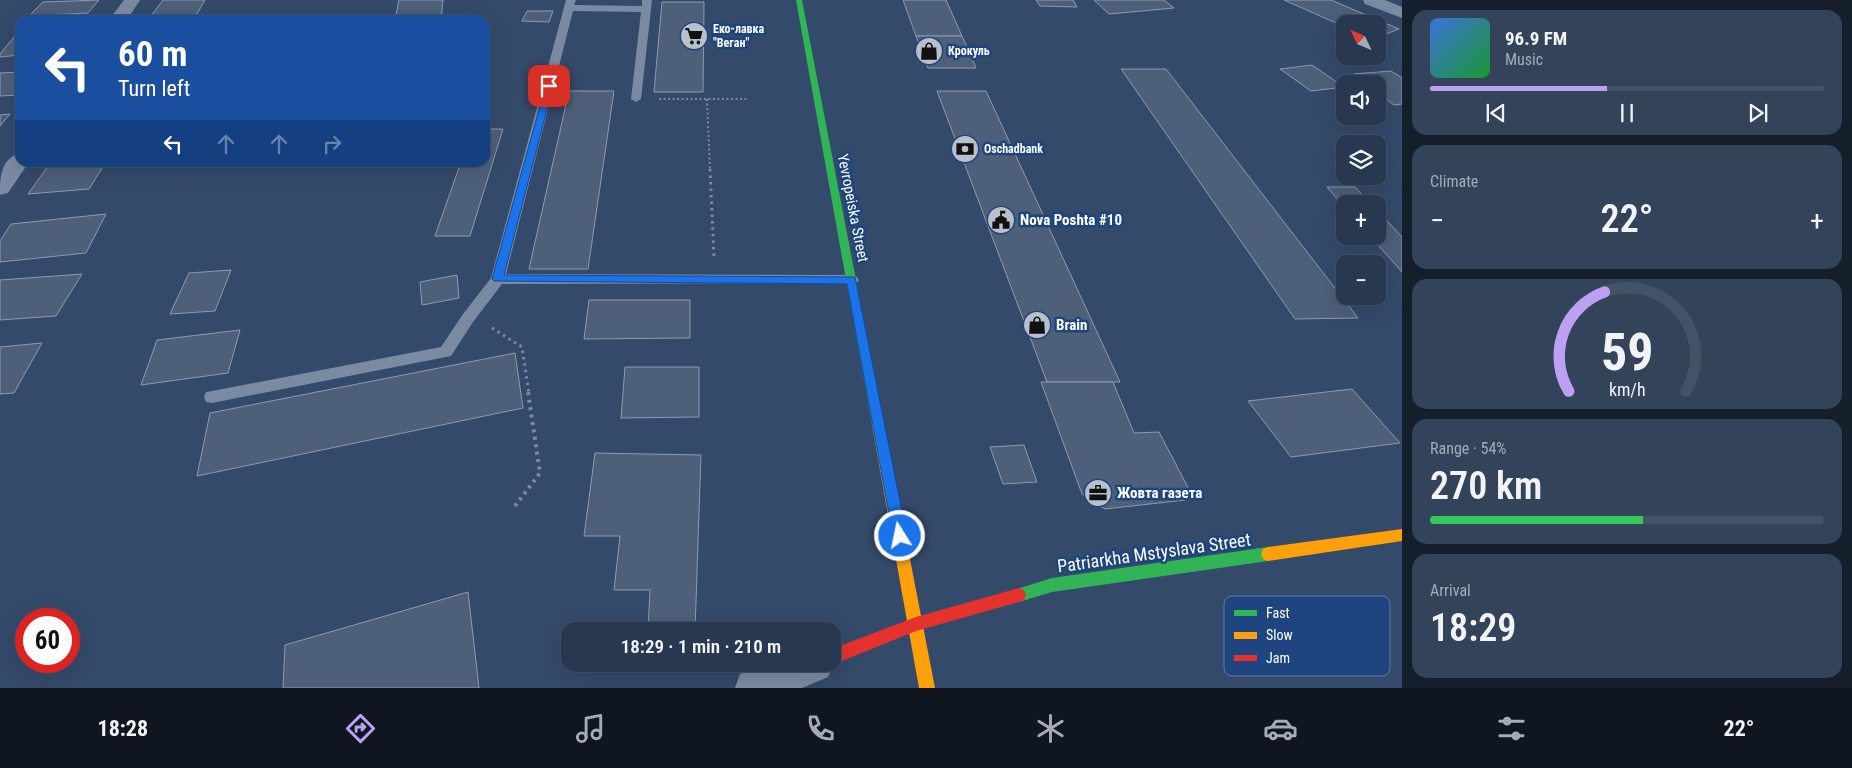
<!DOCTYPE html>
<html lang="en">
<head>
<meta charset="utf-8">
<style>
	:root { --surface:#273850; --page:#33435a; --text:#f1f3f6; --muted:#a4acb7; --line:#435267; --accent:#bca0f2 }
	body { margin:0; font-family:"Roboto Condensed",sans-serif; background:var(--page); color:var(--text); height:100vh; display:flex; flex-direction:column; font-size:19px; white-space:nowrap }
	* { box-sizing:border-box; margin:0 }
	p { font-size:16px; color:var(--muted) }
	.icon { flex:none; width:28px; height:28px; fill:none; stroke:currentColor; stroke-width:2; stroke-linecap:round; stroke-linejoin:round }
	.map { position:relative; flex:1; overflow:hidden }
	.details { display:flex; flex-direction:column; gap:10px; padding:10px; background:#151f2c; width:450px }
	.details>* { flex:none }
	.hud { position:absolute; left:15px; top:15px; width:475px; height:152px; border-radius:15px; box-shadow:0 5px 20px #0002,0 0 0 1px var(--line); background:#1a4fa0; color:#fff; overflow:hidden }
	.needle { width:32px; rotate:314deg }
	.fabs { position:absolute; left:1336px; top:15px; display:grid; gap:10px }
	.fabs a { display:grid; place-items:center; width:50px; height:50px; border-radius:10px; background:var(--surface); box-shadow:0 5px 20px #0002,0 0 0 1px var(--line); font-size:25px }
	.speed { position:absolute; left:15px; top:608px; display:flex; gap:10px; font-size:25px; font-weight:700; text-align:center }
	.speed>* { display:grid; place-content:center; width:65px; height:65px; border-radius:50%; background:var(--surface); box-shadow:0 5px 20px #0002,0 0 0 1px var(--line); line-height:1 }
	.speed .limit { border:8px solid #d22; background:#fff; color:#111 }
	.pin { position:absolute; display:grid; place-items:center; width:42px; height:42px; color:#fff; margin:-21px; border-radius:10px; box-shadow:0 2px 8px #0006 }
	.me { position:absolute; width:55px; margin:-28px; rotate:350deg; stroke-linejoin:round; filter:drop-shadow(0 0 4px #0008) }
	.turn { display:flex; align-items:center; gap:18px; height:105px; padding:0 20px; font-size:22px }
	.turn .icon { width:65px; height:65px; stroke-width:2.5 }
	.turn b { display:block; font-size:35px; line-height:42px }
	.lanes { display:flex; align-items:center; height:48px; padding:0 20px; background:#0003; justify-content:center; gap:25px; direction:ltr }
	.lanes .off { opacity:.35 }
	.big { font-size:38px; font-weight:600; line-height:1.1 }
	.details .card { flex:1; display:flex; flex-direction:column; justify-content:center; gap:8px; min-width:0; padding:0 18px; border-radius:15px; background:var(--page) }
	.details .dial { align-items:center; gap:0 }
	.dial svg { height:130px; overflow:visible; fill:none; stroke:var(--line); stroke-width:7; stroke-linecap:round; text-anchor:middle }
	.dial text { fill:var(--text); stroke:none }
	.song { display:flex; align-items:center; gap:15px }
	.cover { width:60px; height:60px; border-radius:8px; background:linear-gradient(135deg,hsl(220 70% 55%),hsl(130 70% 35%)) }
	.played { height:5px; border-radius:2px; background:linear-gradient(90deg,var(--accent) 45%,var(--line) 45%) }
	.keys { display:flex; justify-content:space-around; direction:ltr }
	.heat { display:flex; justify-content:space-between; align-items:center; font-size:28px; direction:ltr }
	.charge { height:8px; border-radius:4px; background:linear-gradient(90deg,#34c759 54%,var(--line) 0) }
	.trip { position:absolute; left:561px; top:622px; width:280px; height:50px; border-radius:15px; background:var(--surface); box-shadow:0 5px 20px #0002,0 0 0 1px var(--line); font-weight:600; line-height:50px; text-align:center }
	.tabs { display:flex; height:80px; justify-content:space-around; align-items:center; background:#101620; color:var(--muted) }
	.tabs .icon { width:35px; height:35px }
	.tabs .selected { color:var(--accent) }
	.tabs b { font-size:22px; color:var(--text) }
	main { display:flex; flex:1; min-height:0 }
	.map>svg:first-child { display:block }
	.building { fill:#4d5f79; stroke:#8d9baf }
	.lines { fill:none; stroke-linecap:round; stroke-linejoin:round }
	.path-far2 { stroke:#7a8aa0; stroke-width:2; stroke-dasharray:2 2.5; stroke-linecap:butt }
	.path-far1 { stroke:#7a8aa0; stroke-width:3; stroke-dasharray:2.5 4; stroke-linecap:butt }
	.path { stroke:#7a8aa0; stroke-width:4; stroke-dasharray:3 4.5; stroke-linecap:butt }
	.lane { fill:#7a8aa0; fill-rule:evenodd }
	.street { fill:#7a8aa0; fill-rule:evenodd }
	.fast { fill:#30b455; fill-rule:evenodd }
	.slow { fill:#ff9f0a; fill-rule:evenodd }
	.jam { fill:#e5322d; fill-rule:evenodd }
	.route { fill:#1a73e8; stroke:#114b97 }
	.labels { text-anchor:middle; stroke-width:5; stroke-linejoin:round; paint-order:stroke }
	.far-poi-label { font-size:12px; font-weight:bold; fill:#fff; stroke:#1e4580; text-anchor:start }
	.street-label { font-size:15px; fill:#fff; stroke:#1e4580 }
	.poi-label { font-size:15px; font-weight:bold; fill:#fff; stroke:#1e4580; text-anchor:start }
	.near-street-label { font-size:18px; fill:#fff; stroke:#1e4580 }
	.key { fill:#1e4580; stroke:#627da6; stroke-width:1 }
	.key-label { font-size:14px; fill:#fff }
</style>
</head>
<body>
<main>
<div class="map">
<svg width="1402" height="688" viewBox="0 0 1402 688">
	<rect width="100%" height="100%" fill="#344a6a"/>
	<g class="building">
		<polygon points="99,0 88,13 29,16 43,2"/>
		<polygon points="163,0 205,0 194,19 148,20"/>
		<polygon points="399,0 443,0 441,20 395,20"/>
		<polygon points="903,0 946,0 962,36 916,36"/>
		<polygon points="1036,0 1073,0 1077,7 1040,6"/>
		<polygon points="1094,0 1164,0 1174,8 1109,14"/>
		<polygon points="1284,0 1331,0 1399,29 1378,37 1378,24 1345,24 1345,27"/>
		<polygon points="662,2 704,2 703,92 654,92"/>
		<polygon points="527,11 553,11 549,22 522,21"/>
		<polygon points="20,30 20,55 0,57 0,54"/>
		<polygon points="916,36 962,36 976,68 928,68"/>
		<polygon points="1312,65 1344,87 1311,91 1280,69"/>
		<polygon points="1121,69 1166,69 1358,318 1295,319"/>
		<polygon points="1391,71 1402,78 1402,104 1394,105 1378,93 1378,84 1366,84 1353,74"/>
		<polygon points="20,72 20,95 0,96 0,73"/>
		<polygon points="569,91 614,91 588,269 529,269"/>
		<polygon points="937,91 986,91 1120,382 1047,382"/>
		<polygon points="10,114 0,126 0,115"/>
		<polygon points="485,129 503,129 470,236 435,236 461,162 485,162"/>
		<polygon points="51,162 106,162 89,189 28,194"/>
		<polygon points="1327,187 1355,187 1371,204 1345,204 1345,208"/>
		<polygon points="1378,211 1402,237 1402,272 1370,236 1378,236"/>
		<polygon points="106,214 86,253 0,262 0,241 11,224"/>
		<polygon points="231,270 215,311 170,314 189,273"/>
		<polygon points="82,274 56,316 0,320 0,280"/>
		<polygon points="457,275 459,298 422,305 420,282"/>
		<polygon points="589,300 690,300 690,338 584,339"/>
		<polygon points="240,330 228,373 141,385 157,340"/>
		<polygon points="42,343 14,393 0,394 0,347"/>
		<polygon points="515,353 523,408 197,476 210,413"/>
		<polygon points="625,367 699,367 699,417 621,418"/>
		<polygon points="1041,382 1113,382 1134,433 1159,432 1194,499 1105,509 1082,494"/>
		<polygon points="1352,389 1400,443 1291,457 1248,401"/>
		<polygon points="1024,445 1037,482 1003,484 990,447"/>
		<polygon points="595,453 701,455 695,631 648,631 650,590 614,590 620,536 584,536"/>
		<polygon points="468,592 479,688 283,688 285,645"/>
	</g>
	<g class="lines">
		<g class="path-far2">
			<polyline points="659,99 747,99"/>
			<polyline points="707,99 710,170"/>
		</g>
		<g class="path-far1">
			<polyline points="710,169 714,257"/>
			<polyline points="492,328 522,347 529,394"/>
		</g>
		<polyline class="path" points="515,506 540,473 528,392"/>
		<polygon class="lane" points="566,0 576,0 574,5 642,6 642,0 652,0 641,99 636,102 631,99 641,12 573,11 506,274 852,275 857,277 859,280 857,283 502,284 473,322 451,356 212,403 206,402 204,397 206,392 212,391 441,347 463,314 491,278"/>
		<g class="street">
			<polygon points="124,0 140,0 127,20 109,20"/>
			<polygon points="1363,0 1385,0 1402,7 1402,18 1365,4"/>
			<path d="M20 153V162H29L8 193 0 195C0 178 0 159 20 153Z"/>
			<polygon points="832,661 834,664 828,677 802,688 735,688 740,674 767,664 832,664"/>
		</g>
		<g class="fast">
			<polygon points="796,0 802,0 884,425 882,429 878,430 874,429 872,425"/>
			<polygon points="1268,547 1273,549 1275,554 1273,559 1268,561 1052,592 1019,602 1014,600 1012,595 1014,590 1052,578"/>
		</g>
		<g class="slow">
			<polygon points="878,420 882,421 884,425 935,688 919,688 872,425 874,421"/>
			<polygon points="1402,529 1402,541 1268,561 1263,559 1261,554 1263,549 1268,547"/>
		</g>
		<polygon class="jam" points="1019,588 1024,590 1026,595 1024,600 1019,602 916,631 832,665 830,664 832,664 832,649 916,617"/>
	</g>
	<polygon class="route" points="546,84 553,86 504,275 855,277 907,536 905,541 900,543 895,541 893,536 847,284 494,281 492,279"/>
	<defs>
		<g id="supermarket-disc" transform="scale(1.4375)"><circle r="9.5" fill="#b8c0cb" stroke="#1e4580"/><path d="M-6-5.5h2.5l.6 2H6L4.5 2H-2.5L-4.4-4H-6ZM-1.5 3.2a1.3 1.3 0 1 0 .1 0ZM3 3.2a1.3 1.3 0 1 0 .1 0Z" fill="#111"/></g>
		<g id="shop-disc" transform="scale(1.4375)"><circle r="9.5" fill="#b8c0cb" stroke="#1e4580"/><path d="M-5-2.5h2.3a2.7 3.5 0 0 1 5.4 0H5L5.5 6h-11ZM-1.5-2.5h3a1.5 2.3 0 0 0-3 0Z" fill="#111"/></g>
		<g id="bank-disc" transform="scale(1.4375)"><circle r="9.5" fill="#b8c0cb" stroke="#1e4580"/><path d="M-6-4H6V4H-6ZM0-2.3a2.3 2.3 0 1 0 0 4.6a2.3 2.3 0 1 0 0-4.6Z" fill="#111"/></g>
		<g id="civic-disc" transform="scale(1.4375)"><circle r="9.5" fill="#b8c0cb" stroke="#1e4580"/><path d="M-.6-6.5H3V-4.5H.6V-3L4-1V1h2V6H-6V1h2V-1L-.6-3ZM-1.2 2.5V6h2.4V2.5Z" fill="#111"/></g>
		<g id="office-disc" transform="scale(1.4375)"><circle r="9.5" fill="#b8c0cb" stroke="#1e4580"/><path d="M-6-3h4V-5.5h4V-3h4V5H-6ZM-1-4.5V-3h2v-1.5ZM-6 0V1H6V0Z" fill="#111"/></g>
	</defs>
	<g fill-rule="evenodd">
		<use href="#supermarket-disc" x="694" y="36"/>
		<use href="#shop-disc" x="929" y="51"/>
		<use href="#bank-disc" x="965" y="149"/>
		<use href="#civic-disc" x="1001" y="220"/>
		<use href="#shop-disc" x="1037" y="325"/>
		<use href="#office-disc" x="1098" y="493"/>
	</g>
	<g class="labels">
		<g class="far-poi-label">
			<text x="713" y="33">Еко-лавка<tspan x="713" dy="14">"Веган"</tspan></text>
			<text x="948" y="55">Крокуль</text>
			<text x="984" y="153">Oschadbank</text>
		</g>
		<g class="street-label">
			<text transform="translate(853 208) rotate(79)" y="5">Yevropeiska Street</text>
		</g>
		<g class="poi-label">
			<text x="1020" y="225">Nova Poshta #10</text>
			<text x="1056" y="330">Brain</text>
			<text x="1117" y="498">Жовта газета</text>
		</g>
		<g class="near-street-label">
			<text transform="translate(1154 553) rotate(-8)" y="6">Patriarkha Mstyslava Street</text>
		</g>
	</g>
	<rect x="1224" y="596" width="166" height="80" rx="8" class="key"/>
	<rect x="1234" y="610" width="23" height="6" fill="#30b455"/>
	<rect x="1234" y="632" width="23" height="7" fill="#ff9f0a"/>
	<rect x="1234" y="655" width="23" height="6" fill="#e5322d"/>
	<g class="key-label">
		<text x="1266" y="618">Fast</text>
		<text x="1266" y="640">Slow</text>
		<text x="1266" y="663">Jam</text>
	</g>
</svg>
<div class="fabs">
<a><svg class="needle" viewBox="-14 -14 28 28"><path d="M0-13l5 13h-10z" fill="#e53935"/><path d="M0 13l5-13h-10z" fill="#a4acb7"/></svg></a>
<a><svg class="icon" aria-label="sound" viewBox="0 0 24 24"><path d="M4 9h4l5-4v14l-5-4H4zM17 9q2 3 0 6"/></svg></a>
<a><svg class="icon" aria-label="layers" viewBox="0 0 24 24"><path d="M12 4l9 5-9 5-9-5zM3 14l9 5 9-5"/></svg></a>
<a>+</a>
<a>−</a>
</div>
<div class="speed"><div class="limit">60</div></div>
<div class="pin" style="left:549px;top:86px;background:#d93025"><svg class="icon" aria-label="arrive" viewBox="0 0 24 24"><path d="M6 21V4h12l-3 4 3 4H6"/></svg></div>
<svg class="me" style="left:900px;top:536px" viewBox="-20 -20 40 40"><circle r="17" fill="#1a73e8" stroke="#fff" stroke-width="3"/><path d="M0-11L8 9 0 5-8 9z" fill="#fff"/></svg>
<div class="trip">18:29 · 1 min · 210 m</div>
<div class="hud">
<div class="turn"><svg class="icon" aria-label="left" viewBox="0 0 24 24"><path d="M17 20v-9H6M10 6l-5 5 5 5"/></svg><div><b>60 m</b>Turn left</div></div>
<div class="lanes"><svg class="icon" aria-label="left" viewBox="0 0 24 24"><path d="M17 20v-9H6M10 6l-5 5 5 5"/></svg><svg class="icon off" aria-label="ahead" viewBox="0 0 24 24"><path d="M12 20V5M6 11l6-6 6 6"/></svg><svg class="icon off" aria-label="ahead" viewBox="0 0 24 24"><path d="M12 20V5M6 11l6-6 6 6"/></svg><svg class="icon off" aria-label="right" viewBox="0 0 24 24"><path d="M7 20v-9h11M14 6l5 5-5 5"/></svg></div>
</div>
</div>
<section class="details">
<div class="card">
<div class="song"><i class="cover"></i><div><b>96.9 FM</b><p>Music</p></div></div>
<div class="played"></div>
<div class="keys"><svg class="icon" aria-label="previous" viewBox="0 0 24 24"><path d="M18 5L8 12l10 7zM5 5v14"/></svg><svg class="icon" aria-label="pause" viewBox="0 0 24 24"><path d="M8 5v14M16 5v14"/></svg><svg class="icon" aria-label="next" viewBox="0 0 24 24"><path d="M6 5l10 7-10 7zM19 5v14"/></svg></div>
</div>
<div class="card"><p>Climate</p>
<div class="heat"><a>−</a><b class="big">22°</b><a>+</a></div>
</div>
<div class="card dial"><svg viewBox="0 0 100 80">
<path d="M14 69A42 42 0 1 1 86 69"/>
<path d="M14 69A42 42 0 0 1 36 8" stroke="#bca0f2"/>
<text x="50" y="56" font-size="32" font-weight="700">59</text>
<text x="50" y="72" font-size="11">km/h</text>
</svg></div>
<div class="card"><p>Range · 54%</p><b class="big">270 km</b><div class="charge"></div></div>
<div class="card"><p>Arrival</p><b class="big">18:29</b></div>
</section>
</main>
<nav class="tabs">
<b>18:28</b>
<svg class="icon selected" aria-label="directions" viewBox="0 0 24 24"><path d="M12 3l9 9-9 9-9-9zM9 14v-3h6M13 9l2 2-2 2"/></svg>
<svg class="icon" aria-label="music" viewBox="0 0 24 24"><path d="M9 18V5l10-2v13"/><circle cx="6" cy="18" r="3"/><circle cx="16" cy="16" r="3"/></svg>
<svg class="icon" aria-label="phone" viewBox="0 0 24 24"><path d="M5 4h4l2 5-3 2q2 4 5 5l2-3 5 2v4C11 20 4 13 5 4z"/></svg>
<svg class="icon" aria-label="climate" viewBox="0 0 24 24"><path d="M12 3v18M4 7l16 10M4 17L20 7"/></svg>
<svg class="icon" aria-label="car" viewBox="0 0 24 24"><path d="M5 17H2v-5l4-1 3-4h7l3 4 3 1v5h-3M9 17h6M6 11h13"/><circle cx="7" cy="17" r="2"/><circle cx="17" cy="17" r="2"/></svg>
<svg class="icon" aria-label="filters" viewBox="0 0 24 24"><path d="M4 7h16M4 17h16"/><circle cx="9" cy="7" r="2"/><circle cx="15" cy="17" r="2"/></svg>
<b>22°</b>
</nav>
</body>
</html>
